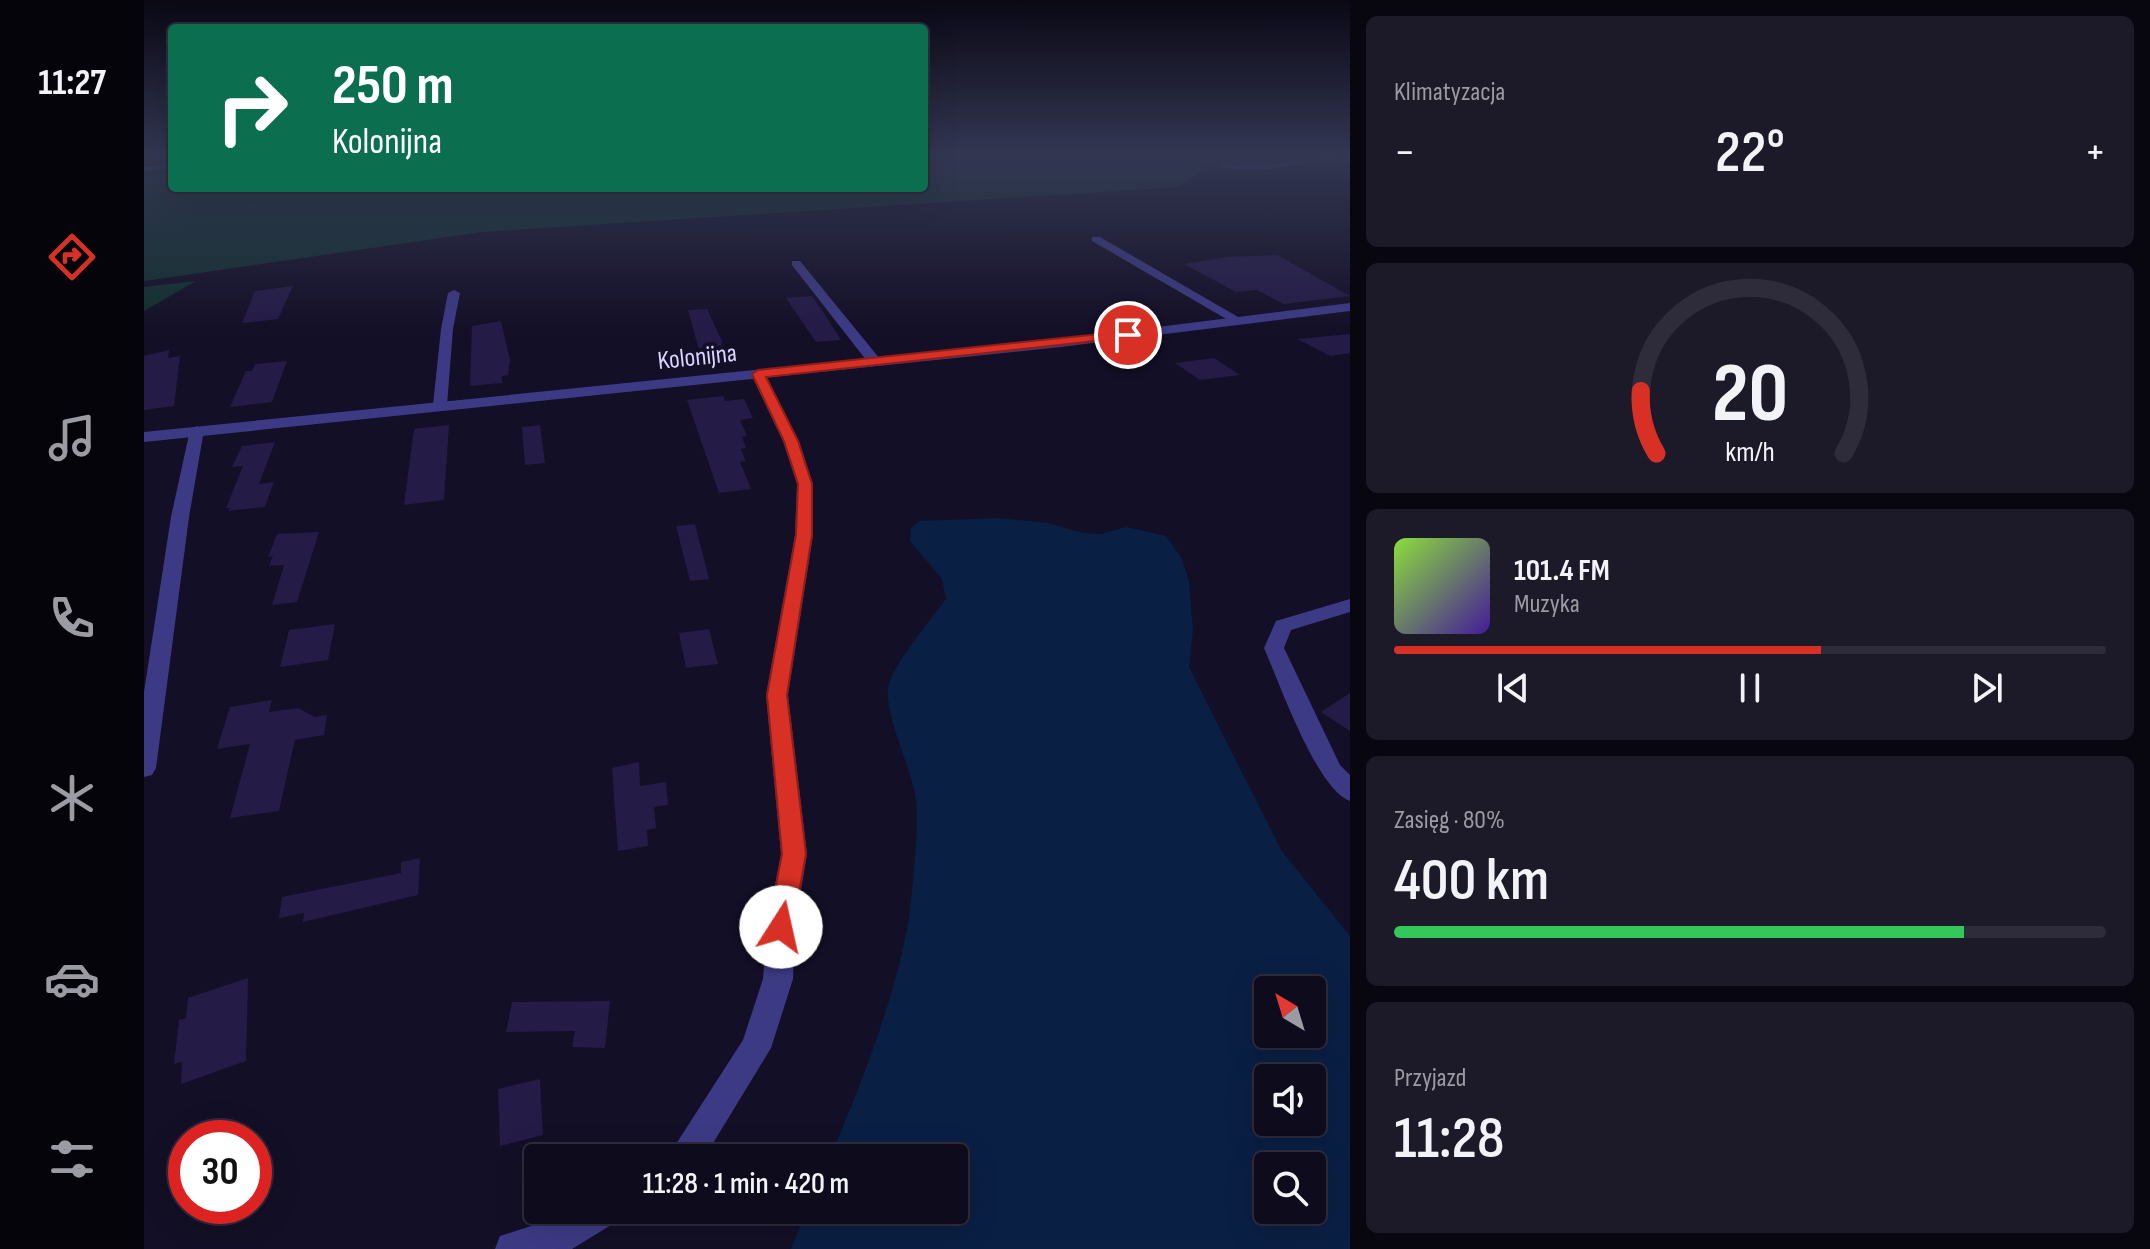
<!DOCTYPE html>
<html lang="pl">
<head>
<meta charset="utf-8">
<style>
	:root { --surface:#0e0b1c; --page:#1c1929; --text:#f1f3f6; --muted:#9b9ba3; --line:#2e2b3b; --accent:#d93025 }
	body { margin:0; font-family:"Sofia Sans Condensed",sans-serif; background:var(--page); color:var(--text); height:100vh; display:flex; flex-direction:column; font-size:30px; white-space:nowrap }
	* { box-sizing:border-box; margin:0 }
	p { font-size:26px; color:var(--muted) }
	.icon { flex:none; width:44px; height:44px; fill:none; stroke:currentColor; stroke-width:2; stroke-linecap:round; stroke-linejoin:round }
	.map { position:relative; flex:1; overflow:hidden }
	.side { display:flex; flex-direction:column; gap:16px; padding:16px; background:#08060f; width:800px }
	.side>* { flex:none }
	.hud { position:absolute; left:24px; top:24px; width:760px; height:168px; border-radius:8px; box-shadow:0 8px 32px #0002,0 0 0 2px var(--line); background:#0b6e4f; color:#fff; overflow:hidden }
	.needle { width:52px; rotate:322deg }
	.fabs { position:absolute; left:1110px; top:976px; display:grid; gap:16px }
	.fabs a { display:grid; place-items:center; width:72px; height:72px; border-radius:8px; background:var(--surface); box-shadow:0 8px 32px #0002,0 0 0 2px var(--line); font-size:40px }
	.speed { position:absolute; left:24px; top:1120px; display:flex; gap:16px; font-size:40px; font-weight:700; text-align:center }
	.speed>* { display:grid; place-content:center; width:104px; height:104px; border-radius:50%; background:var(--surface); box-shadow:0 8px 32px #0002,0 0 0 2px var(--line); line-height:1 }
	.speed .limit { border:12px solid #d22; background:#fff; color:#111 }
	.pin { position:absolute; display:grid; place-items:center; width:68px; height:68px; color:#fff; margin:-34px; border:4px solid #fff; border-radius:50%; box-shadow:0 2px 8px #0007 }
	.me { position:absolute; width:88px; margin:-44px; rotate:10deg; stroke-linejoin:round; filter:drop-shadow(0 0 6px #0008) }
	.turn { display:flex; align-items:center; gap:28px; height:168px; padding:0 32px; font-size:36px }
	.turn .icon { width:104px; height:104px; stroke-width:2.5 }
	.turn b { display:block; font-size:56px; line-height:68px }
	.big { font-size:60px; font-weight:600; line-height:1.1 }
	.side .widget { flex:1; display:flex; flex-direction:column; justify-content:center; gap:12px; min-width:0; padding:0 28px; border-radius:12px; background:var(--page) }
	.side .dial { align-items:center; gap:0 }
	.dial svg { height:208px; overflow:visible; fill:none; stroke:var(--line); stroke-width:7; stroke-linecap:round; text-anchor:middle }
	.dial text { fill:var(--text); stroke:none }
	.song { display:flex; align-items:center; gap:24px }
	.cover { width:96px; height:96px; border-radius:12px; background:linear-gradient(135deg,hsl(90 70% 55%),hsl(260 70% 35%)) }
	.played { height:8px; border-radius:4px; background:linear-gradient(90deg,var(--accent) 60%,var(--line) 60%) }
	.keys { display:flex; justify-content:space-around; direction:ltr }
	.heat { display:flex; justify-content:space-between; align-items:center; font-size:44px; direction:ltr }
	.charge { height:12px; border-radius:6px; background:linear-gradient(90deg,#34c759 80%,var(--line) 0) }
	.trip { position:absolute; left:380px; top:1144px; width:444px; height:80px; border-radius:8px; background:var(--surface); box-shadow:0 8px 32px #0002,0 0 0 2px var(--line); font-weight:600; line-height:80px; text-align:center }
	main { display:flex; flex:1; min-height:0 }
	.tab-bar { display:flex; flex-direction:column; width:144px; justify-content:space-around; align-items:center; background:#06040b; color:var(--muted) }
	.tab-bar .icon { width:56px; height:56px }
	.tab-bar .selected { color:var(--accent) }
	.tab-bar b { font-size:36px; color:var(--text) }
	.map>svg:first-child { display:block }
	.green { fill:#12302f }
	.water { fill:#0a1f44; fill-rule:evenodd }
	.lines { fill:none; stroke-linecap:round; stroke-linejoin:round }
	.stream { stroke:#0a1f44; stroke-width:3 }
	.building { fill:#241b47 }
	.minor { fill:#3d3a85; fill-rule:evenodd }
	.tertiary { fill:#3d3a85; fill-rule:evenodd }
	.route { fill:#d93025; stroke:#8d1f18; stroke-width:2 }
	.labels { text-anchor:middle; stroke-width:8; stroke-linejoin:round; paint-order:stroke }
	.far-street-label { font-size:26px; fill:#d9d4ff; stroke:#130f26 }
</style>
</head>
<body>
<main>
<nav class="tab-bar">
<b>11:27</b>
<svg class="icon selected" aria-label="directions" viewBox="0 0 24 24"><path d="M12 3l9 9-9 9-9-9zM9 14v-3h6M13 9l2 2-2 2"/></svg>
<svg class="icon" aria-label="music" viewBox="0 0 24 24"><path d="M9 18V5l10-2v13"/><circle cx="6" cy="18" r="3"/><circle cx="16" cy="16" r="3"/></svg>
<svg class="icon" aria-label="phone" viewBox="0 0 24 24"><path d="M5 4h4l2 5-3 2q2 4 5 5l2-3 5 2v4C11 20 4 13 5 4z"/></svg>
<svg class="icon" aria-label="climate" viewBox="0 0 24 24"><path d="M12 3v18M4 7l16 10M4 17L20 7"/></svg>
<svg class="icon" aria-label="car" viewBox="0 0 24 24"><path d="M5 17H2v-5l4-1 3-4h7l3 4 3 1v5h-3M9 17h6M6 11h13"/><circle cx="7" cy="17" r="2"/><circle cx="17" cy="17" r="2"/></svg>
<svg class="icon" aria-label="filters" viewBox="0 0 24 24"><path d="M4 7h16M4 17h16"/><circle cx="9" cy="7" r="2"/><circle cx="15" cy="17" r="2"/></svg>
</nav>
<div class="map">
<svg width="1206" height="1249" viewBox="0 0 1206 1249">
	<rect width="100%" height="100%" fill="#130f26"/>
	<g class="green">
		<polygon points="780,155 1051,155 1049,159 1060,170 1034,187 338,232 0,281 0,175 28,172 28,188 780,188"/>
		<polygon points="52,281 0,311 0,287"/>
	</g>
	<path class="water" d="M854 518 904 523 939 533 957 534 982 527 1022 536 1038 559 1045 582 1049 629 1045 667 1137 850 1206 936V1249H647L663 1210H810V1158H686C716 1087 756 987 766 910 769 883 775 828 772 801 770 772 737 710 745 684 751 662 788 618 802 599L798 579 766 541 767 528 775 521ZM1124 990H1168V1034H1124ZM1124 1078H1168V1122H1124ZM1124 1166H1168V1210H1124Z"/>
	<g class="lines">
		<polyline class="stream" points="0,172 28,168"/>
	</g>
	<g class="building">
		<polygon points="1133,255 1206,296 1140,304 1113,290 1092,292 1040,264 1084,257"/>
		<polygon points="149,286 134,319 98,323 111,291"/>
		<polygon points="668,296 679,312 697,340 672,342 642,298"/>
		<polygon points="563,309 578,341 578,347 555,350 544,310"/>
		<polygon points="357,321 366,360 364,375 358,376 358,383 326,386 328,326"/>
		<polygon points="1206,334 1206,353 1186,356 1153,339"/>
		<polygon points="25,350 24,358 36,356 30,406 0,410 0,356"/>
		<polygon points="1070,358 1096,375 1056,380 1031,363"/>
		<polygon points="143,361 128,402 86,407 102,371 108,371 111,364"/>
		<polygon points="579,396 581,401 600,399 609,418 596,420 603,436 598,437 602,448 597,449 602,461 596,462 607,489 575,493 543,400"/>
		<polygon points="305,425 300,500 260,505 270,429"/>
		<polygon points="396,425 401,463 381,465 378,427"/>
		<polygon points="131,442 115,484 130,482 121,507 84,511 86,508 82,508 99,466 88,467 98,446"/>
		<polygon points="551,524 565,579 546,581 532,526"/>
		<polygon points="175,532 153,602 128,605 140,565 125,566 129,556 124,557 133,534"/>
		<polygon points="191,624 184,660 136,667 145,630"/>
		<polygon points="565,629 574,664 542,668 535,633"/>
		<polygon points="1206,693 1206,731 1177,712"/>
		<polygon points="128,700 125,712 154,708 171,717 183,715 180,735 151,740 135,811 86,818 106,744 73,749 86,707"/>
		<polygon points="495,762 496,786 522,782 524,805 510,807 512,828 503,830 504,846 474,851 468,768"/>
		<polygon points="276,858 274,895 159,922 160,913 135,918 138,897 257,873 257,862"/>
		<polygon points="104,978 102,1061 37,1084 38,1062 30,1064 35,1020 42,1018 44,998"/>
		<polygon points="466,1001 461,1048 428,1047 431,1031 362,1032 368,1002"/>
		<polygon points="396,1079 399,1135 356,1146 354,1089"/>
	</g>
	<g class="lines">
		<g class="minor">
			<path d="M1185 155H1206V158C1173 158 1105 179 1075 165L1153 163Z"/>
			<polygon points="28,163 28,167 0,171 0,167"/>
			<polygon points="948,237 956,237 1101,321 1091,324 948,241"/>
			<polygon points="648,261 656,261 736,359 736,365 726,365 648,265"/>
			<polygon points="310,290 316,293 309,329 303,405 296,409 289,405 297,329 304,293"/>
			<polygon points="614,370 621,374 655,441 669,484 669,535 644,695 663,854 651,927 649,979 627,1048 560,1158 523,1158 599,1040 619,979 623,927 637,854 622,695 651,535 653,484 639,441 607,374"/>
			<polygon points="53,426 60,430 45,517 12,768 8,775 0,777 0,692 27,517 46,430"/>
			<path d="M1206 599V612L1147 630 1140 648 1196 765 1206 775V801C1173 790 1135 682 1120 648L1132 621Z"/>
			<polygon points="427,1210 478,1210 472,1222 428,1249 351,1249 356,1236 415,1217"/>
		</g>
		<polygon class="tertiary" points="1206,303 1206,311 917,347 0,442 0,432 917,339"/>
	</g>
	<linearGradient id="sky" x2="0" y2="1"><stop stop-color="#0a0815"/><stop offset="0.47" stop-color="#333752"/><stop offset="1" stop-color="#333752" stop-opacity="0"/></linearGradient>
	<rect width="1206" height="330" fill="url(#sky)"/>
	<polygon class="route" points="984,331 988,332 988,337 622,377 654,441 668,484 668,535 643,695 662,854 649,927 646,935 637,938 628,935 624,927 638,854 623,695 652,535 654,484 640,441 608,374 614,370"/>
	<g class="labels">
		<g class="far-street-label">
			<text transform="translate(553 356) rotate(-6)" y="9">Kolonijna</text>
		</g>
	</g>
</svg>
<div class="fabs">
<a><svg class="needle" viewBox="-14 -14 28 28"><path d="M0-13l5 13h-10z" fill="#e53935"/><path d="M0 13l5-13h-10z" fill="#9b9ba3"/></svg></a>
<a><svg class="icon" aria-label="sound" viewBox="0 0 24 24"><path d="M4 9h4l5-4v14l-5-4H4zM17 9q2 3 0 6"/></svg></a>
<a><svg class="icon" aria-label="search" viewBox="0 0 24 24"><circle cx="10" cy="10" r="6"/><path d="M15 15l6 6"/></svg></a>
</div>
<div class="speed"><div class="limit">30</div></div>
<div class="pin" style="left:984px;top:335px;background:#d93025"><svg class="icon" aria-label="arrive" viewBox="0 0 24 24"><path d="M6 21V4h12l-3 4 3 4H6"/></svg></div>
<svg class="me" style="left:637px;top:927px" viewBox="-20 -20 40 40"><circle r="19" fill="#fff"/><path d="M0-13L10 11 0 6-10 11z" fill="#d93025"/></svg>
<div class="trip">11:28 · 1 min · 420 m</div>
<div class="hud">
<div class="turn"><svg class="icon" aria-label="right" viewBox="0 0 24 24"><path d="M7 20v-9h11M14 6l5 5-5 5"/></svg><div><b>250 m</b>Kolonijna</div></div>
</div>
</div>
<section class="side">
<div class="widget"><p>Klimatyzacja</p>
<div class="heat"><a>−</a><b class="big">22°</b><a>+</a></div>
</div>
<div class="widget dial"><svg viewBox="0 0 100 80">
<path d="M14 69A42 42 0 1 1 86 69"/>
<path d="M14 69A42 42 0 0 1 8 45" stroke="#d93025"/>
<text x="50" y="56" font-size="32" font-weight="700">20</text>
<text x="50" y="72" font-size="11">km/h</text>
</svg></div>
<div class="widget">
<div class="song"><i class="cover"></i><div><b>101.4 FM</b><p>Muzyka</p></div></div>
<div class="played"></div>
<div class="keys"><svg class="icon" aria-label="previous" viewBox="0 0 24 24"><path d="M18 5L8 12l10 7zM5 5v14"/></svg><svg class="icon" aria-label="pause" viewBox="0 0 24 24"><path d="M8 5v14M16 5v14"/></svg><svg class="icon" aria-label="next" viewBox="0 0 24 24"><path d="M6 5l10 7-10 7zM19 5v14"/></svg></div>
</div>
<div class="widget"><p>Zasięg · 80%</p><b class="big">400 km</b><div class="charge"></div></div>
<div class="widget"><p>Przyjazd</p><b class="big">11:28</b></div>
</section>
</main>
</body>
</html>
